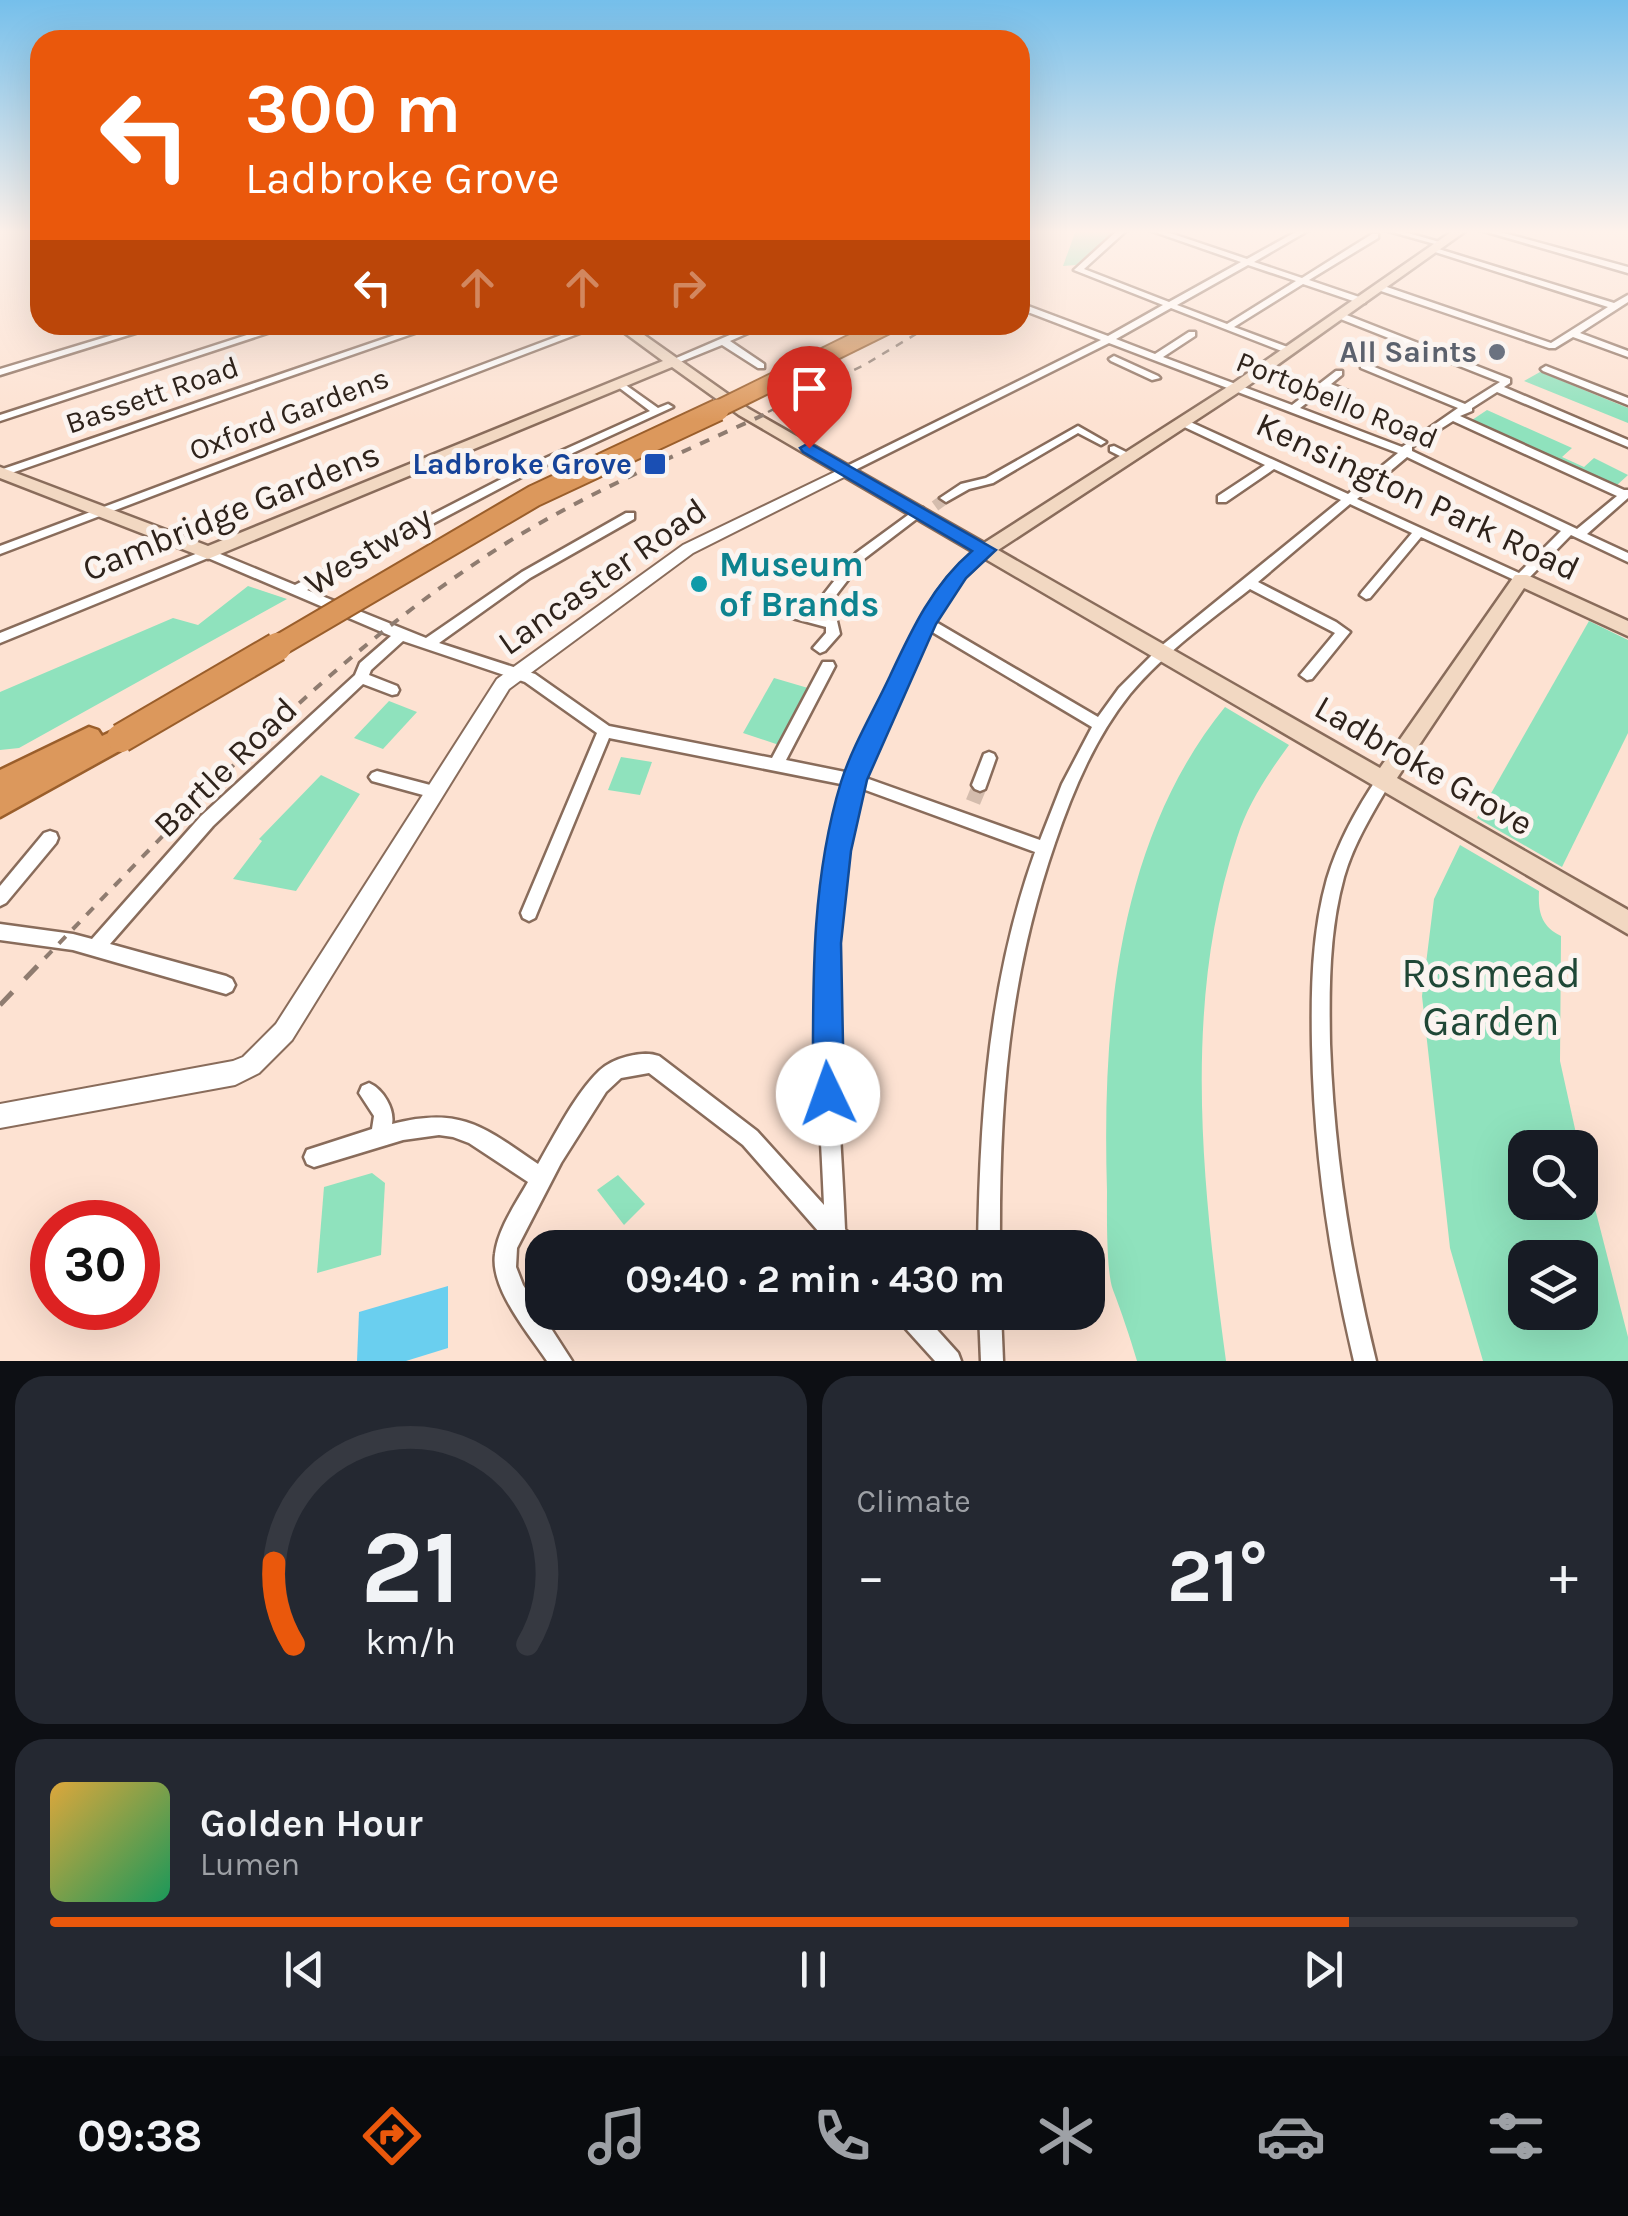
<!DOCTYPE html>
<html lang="en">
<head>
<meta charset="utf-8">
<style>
	:root { --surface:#171b24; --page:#242831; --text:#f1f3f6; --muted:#9ea1a6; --line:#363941; --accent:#ea580c }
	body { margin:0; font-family:Karla,sans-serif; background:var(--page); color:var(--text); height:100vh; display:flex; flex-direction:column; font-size:38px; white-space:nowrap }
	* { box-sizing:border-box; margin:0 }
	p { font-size:32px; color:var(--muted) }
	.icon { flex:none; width:55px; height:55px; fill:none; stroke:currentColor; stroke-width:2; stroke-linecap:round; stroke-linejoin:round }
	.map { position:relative; height:1361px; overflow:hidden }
	.details { display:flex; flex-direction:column; gap:15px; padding:15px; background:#0d0f14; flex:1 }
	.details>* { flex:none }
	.top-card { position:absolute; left:30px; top:30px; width:1000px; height:305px; border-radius:30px; box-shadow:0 10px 40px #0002; background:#ea580c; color:#fff; overflow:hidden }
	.buttons { position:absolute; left:1508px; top:1130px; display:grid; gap:20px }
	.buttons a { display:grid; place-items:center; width:90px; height:90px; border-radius:20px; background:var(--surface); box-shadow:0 10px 40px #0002; font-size:50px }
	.speed { position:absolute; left:30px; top:1200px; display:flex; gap:20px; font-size:50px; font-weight:700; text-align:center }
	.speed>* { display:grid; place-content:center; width:130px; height:130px; border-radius:50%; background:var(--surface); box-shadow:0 10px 40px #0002; line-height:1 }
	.speed .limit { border:15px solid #d22; background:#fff; color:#111 }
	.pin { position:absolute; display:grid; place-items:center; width:85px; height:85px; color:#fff; margin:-102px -42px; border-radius:50% 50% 50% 0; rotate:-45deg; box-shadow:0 0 10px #0007 }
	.pin .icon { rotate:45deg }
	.me { position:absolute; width:110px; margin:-55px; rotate:357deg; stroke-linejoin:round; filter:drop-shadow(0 0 8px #0008) }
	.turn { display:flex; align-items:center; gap:35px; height:210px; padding:0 50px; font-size:45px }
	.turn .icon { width:130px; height:130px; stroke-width:2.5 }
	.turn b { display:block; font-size:70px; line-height:85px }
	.lanes { display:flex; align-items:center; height:95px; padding:0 50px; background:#0003; justify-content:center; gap:50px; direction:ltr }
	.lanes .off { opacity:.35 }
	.big { font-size:75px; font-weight:700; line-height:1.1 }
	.details .card { flex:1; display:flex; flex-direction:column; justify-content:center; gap:15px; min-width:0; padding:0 35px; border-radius:30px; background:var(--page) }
	.details .dial { align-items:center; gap:0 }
	.dial svg { height:260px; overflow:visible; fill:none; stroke:var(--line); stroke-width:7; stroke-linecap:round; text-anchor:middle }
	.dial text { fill:var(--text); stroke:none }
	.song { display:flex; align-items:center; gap:30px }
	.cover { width:120px; height:120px; border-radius:15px; background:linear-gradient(135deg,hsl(40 70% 55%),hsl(150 70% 35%)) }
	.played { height:10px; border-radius:5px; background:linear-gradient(90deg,var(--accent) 85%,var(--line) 85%) }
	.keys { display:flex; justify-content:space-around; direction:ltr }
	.heat { display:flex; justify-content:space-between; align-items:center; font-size:55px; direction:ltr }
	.details .tiles { flex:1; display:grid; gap:15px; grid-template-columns:1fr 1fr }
	.card:last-child { grid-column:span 2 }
	.trip { position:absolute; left:525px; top:1230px; width:580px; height:100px; border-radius:30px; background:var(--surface); box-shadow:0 10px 40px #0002; font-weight:700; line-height:100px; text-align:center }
	.menu { display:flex; height:160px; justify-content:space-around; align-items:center; background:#090b0e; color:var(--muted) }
	.menu .icon { width:70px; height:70px }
	.menu .current { color:var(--accent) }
	.menu b { font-size:45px; color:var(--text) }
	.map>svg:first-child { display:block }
	.green { fill:#8fe2bd; fill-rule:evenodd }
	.water { fill:#6acfef }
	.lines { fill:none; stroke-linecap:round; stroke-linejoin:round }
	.minor-tunnel-far1 { stroke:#d4bcad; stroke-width:11; stroke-dasharray:11 6; stroke-linecap:butt }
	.minor-tunnel { stroke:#d4bcad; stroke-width:15; stroke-dasharray:15 8; stroke-linecap:butt }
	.minor-casing { stroke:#896c5b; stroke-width:5 }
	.tertiary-casing { stroke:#896c5b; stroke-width:4 }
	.secondary-casing { stroke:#896c5b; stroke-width:5 }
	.trunk-casing { stroke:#9a5e2b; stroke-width:5 }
	.minor { fill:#fff; fill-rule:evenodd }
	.tertiary { fill:#fff; fill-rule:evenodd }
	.secondary { fill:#f2d8c2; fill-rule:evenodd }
	.trunk { fill:#dc985c; fill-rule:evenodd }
	.rail-far2 { stroke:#8f7c70; stroke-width:2.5; stroke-dasharray:8 8; stroke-linecap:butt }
	.rail-far1 { stroke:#8f7c70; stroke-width:4; stroke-dasharray:10 10; stroke-linecap:butt }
	.rail { stroke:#8f7c70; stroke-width:5; stroke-dasharray:18 18; stroke-linecap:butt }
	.trunk-bridge-far2-casing { stroke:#9a5e2b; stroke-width:20; stroke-linecap:butt }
	.trunk-bridge-far1-casing { stroke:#9a5e2b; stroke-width:25; stroke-linecap:butt }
	.trunk-bridge-casing { stroke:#9a5e2b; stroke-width:32; stroke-linecap:butt }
	.trunk-bridge-far2 { stroke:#dc985c; stroke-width:16 }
	.trunk-bridge-far1 { stroke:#dc985c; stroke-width:21 }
	.trunk-bridge { stroke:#dc985c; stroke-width:28 }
	.route { fill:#1a73e8; stroke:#114b97; stroke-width:2.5 }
	.worship-dot { fill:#6b7280; stroke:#fbf4f0; stroke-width:4 }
	.transit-dot { fill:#1a4fb4; stroke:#fbf4f0; stroke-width:4 }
	.culture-dot { fill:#0f9aa8; stroke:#fbf4f0; stroke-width:4 }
	.labels { text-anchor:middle; stroke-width:10; stroke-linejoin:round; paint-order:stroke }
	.far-worship-label { font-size:30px; font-weight:bold; fill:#5b616d; stroke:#fbf4f0; text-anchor:end }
	.far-street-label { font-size:30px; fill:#2f231b; stroke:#fbf4f0 }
	.far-transit-label { font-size:30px; font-weight:bold; fill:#164399; stroke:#fbf4f0; text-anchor:end }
	.street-label { font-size:35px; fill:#2f231b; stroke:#fbf4f0 }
	.culture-label { font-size:35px; font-weight:bold; fill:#0d838f; stroke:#fbf4f0; text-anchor:start }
	.near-park-label { font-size:42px; fill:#1f4736; stroke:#fbf4f0 }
</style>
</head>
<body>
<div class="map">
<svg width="1628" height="1361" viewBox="0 0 1628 1361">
	<rect width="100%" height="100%" fill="#fde2d2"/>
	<g class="green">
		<polygon points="1076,230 1115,230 1076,265 1063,266"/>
		<polygon points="1540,372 1628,408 1628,423 1524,381"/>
		<polygon points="1487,410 1572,448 1562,457 1584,467 1594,458 1628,475 1616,486 1472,420"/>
		<polygon points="248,586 287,599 19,748 0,750 0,692 173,618 198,625"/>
		<polygon points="1589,621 1628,640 1628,733 1562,867 1477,818"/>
		<polygon points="774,678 808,688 779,745 743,733"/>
		<polygon points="389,701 417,712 383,749 354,738"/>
		<path d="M1225 707 1289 745C1268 774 1248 803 1237 838 1181 1006 1203 1190 1226 1361H1137C1130 1337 1121 1311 1113 1290 1106 1272 1107 1213 1107 1191 1102 1026 1116 841 1225 707Z"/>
		<polygon points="621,757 652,762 640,795 608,790"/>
		<polygon points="321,775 360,794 296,891 233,879 262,841 259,839"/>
		<path d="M1460 845 1539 891C1538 912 1541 926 1561 936L1560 1061 1579 1147 1525 1148V1202H1580V1150L1628 1337V1361H1483L1450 1248 1422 996 1434 899ZM1525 1258H1580V1312H1525Z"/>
		<polygon points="372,1173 385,1183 381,1255 317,1273 324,1187"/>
		<polygon points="618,1175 645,1204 624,1225 597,1190"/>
	</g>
	<polygon class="water" points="448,1286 448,1348 406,1361 357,1361 359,1312"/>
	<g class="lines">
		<polyline class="minor-tunnel-far1" points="935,506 946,498"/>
		<polyline class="minor-tunnel" points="973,802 980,785"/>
		<g class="minor-casing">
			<g id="minor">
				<path d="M1118 230H1127L1084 269 1169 302 1241 262 1149 230H1161L1247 259 1299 230H1309L1254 262 1302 278 1372 234H1378V238L1309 280 1365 299V303H1359L1303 284 1234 327 1293 349V353H1287L1171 308 1116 339 1155 354 1189 332H1195V336L1163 357 1292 405 1336 371H1342V375L1331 384 1353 393V397H1345L1325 389 1300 408 1402 447 1458 408 1361 368V364H1367L1465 404 1500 382 1338 318V314H1344L1510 379V383L1504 387 1628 440V447L1497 392 1472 408V411L1460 416 1624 490H1628V498L1587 534 1628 553V562L1571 535 1525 582 1521 583 1421 537 1370 598 1366 599 1360 595 1362 592 1412 533 1350 504 1258 582 1336 622 1350 632 1312 679 1307 680 1300 675 1335 633 1250 589C1208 622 1164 653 1130 694 1095 738 1073 790 1055 843 1008 979 999 1105 1000 1248H978C980 1112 989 980 1035 852L860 788C819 936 839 1079 845 1229L858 1248H833L743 1145 649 1073 621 1078 606 1092 561 1163 517 1248 516 1267 523 1285 572 1361H547C529 1334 490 1289 495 1254 498 1229 516 1203 528 1182L469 1143 453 1137 439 1135 403 1140 314 1167 307 1164 304 1157 307 1150 372 1129 374 1116 359 1093 362 1086 369 1083C383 1089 395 1109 392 1124 461 1106 484 1127 538 1164 555 1135 575 1094 599 1071 612 1058 642 1050 659 1056L757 1131 824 1205C820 1100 809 994 822 890 826 854 836 819 846 785L609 738 537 913 535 918 529 921 523 918 521 913 597 733 525 682 403 641 371 670 369 675 397 686 399 690 397 694 392 695 363 684 213 826 110 944 226 976 232 979 235 985 232 991 226 994 73 950 0 940V924L73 934 92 939 201 816 355 675 360 663 391 636 208 558 0 643V633L208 549 295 585 519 470 650 411 617 386 615 384 620 381 658 408 668 404 673 407 527 474 307 590 426 638 522 572 626 513H634V519L530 578 439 643 535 674 609 726 772 758 823 662H833L835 666 786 760 850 773C861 743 876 715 889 686 910 641 938 569 986 546L992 550 990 553 960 582 934 621 1098 717 1119 688 1160 647 1341 500 1274 469 1226 502H1218V496L1265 465 1178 424V420H1186L1348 494 1398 453 1109 343 851 472H843V468L1101 340 1020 309V303L1108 336 1163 305 1074 270ZM1248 265 1296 281 1227 324 1177 305ZM1453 421 1617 496 1577 529 1412 451V447ZM1407 457 1561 531 1519 573 1357 499ZM929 630 1092 727 1062 784 1040 840 863 777Z"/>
				<polygon points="1385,230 1398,230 1446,244 1442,246"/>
				<polygon points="1480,230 1493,230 1628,267 1628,273"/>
				<polygon points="1432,247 1614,303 1628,295 1628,302 1580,333 1628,351 1628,357 1573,337 1555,348 1549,348 1378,290 1378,286 1384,286 1551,343 1608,307 1432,251"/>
				<polygon points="146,325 161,325 0,375 0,369"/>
				<polygon points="278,325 292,325 0,421 0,415"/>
				<polygon points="424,325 438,325 0,477 0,470"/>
				<polygon points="588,325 601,325 0,554 0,546"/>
				<polygon points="753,325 766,325 730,341 764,364 764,368 758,368 722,345 675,364 667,362"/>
				<polygon points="1114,356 1158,376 1160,378 1152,380 1111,361 1109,359"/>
				<polygon points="1546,366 1628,398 1628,405 1543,371 1541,369"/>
				<polygon points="1078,426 1106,442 1101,445 1078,433 993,483 969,489 946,502 940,498 961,484 986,478"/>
				<polygon points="1114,446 1132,455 1133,457 1128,460 1110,451 1110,447"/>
				<polygon points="919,507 923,508 923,514 864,559 820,616 837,621 840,634 825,651 820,653 813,648 826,633 826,627 770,612 769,609 775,604 809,613 856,553"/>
				<polygon points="989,752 994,754 996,758 985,789 980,791 975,789 972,785 984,754"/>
				<polygon points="377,771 434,786 439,788 442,792 439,796 434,798 372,781 369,777 372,773"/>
				<path d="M1383 775 1388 777 1391 781C1373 813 1354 842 1344 877 1329 931 1329 988 1330 1044 1334 1152 1350 1256 1376 1361H1354C1329 1256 1314 1152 1312 1045 1311 989 1312 932 1327 879 1338 842 1357 808 1378 777Z"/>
				<polygon points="50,831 56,833 58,838 56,843 6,903 0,906 0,886 44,833"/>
				<polygon points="895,1312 921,1312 958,1353 961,1361 935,1361 898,1320"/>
				<polygon points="979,1312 1001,1312 1003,1361 981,1361"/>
			</g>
		</g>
		<g class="tertiary-casing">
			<polygon id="tertiary" points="847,466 852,467 852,473 693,553 509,689 292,1040 259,1073 235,1085 0,1128 0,1104 233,1061 243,1057 276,1024 497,679 683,545"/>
		</g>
		<g class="secondary-casing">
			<polygon id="secondary" points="1454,230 1467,230 1242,390 998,550 1380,768 1515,575 1527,575 1628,621 1628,636 1524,588 1397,778 1628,910 1628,934 739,415 672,367 208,559 0,478 0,467 208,546 663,361 614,325 630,325 749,409 984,543 1232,384"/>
		</g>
		<g class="trunk-casing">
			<polygon id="trunk" points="89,727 98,730 102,736 121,727 130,731 134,738 130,745 0,817 0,770"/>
		</g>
		<use href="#minor" class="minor"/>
		<use href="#tertiary" class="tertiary"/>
		<use href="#secondary" class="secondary"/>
		<use href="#trunk" class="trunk"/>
		<polyline class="rail-far2" points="768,412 866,364 931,325"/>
		<path class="rail-far1" d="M45 958C189 809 331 653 508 542 592 490 684 452 774 410"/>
		<polyline class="rail" points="0,1005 47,956"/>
		<g class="trunk-bridge-far2-casing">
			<polyline id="trunk-bridge-far2" points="712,412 888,325"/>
		</g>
		<g class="trunk-bridge-far1-casing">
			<polyline id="trunk-bridge-far1" points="273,649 534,496 718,410"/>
		</g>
		<g class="trunk-bridge-casing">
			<polyline id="trunk-bridge" points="121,738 277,647"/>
		</g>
		<use href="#trunk-bridge-far2" class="trunk-bridge-far2"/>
		<use href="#trunk-bridge-far1" class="trunk-bridge-far1"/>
		<use href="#trunk-bridge" class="trunk-bridge"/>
	</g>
	<linearGradient id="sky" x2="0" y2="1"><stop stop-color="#75bfeb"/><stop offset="0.55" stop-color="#fef2eb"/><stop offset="1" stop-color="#fef2eb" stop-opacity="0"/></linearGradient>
	<rect width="1628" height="421" fill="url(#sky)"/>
	<path class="route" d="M809 443 996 550 966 578 936 624 867 780 851 851 841 943 844 1094 840 1105 828 1110 817 1105 813 1094C813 989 810 884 841 782 852 747 873 712 889 678 911 631 932 585 972 551L803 452 800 448Z"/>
	<circle class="worship-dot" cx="1497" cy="352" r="10"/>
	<rect class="transit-dot" x="643" y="452" width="24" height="24" rx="5"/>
	<circle class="culture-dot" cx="699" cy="584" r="10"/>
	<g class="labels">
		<g class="far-worship-label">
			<text x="1477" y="362">All Saints</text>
		</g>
		<g class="far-street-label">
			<text transform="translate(152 395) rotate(-19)" y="10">Bassett Road</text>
			<text transform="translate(1337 400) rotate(22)" y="10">Portobello Road</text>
			<text transform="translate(289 414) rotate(-21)" y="10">Oxford Gardens</text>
		</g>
		<g class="far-transit-label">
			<text x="632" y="474">Ladbroke Grove</text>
		</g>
		<g class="street-label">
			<text transform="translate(1418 496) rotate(25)" y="12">Kensington Park Road</text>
			<text transform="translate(231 511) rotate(-22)" y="12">Cambridge Gardens</text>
			<text transform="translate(368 550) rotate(-31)" y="12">Westway</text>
			<text transform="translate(602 576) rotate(-35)" y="12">Lancaster Road</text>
			<text transform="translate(1424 765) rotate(30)" y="12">Ladbroke Grove</text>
			<text transform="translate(225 767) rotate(-44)" y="12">Bartle Road</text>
		</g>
		<g class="culture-label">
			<text x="719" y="576">Museum<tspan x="719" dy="40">of Brands</tspan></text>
		</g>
		<g class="near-park-label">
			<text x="1491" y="987">Rosmead<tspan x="1491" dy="48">Garden</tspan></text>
		</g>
	</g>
</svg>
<div class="buttons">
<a><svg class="icon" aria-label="search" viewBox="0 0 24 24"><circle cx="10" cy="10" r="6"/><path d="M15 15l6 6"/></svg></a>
<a><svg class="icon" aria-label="layers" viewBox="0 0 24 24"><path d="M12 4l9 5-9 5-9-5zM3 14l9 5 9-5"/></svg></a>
</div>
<div class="speed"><div class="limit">30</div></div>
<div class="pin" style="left:809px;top:448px;background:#d93025"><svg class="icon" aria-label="arrive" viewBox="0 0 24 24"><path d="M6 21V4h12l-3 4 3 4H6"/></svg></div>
<svg class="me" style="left:828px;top:1094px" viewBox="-20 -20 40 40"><circle r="19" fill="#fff"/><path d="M0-13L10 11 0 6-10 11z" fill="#1a73e8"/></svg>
<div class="trip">09:40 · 2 min · 430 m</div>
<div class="top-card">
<div class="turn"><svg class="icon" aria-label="left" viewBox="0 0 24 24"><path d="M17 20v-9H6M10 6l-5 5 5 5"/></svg><div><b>300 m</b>Ladbroke Grove</div></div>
<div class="lanes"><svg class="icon" aria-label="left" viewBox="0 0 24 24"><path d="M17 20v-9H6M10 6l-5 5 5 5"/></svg><svg class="icon off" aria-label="ahead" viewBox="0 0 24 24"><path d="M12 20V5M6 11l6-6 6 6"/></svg><svg class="icon off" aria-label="ahead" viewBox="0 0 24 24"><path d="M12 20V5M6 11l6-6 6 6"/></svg><svg class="icon off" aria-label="right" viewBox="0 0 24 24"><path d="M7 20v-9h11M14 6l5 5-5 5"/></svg></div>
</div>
</div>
<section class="details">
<div class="tiles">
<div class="card dial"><svg viewBox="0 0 100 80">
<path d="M14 69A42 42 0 1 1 86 69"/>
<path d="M14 69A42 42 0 0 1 8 44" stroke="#ea580c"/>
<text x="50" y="56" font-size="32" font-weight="700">21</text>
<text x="50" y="72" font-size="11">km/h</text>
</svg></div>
<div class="card"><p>Climate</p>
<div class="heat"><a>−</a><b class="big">21°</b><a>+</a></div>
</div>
<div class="card">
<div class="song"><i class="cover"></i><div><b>Golden Hour</b><p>Lumen</p></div></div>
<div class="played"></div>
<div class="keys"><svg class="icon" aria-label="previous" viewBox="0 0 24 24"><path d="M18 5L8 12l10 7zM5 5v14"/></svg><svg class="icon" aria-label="pause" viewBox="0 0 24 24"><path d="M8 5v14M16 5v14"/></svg><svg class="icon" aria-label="next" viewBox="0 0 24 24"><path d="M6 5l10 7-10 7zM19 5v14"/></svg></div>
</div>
</div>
</section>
<nav class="menu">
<b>09:38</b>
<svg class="icon current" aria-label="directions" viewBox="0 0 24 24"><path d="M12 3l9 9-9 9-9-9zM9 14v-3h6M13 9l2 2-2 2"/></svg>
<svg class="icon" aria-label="music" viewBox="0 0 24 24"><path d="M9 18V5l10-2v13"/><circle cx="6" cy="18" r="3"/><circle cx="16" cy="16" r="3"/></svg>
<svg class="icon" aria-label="phone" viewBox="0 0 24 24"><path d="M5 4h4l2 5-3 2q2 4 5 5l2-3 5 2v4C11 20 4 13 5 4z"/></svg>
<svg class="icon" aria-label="climate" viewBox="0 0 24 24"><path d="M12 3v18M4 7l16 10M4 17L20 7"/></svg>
<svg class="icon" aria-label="car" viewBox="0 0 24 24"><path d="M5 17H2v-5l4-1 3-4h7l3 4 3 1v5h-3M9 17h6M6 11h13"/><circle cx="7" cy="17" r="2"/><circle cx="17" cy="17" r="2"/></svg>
<svg class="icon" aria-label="filters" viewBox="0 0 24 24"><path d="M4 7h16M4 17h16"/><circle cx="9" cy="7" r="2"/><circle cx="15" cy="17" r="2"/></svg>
</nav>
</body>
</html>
